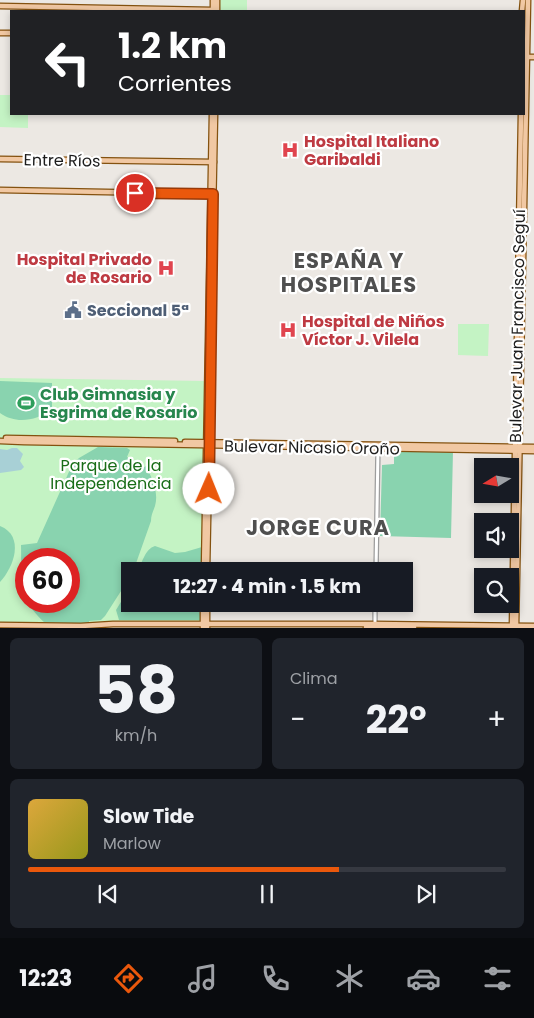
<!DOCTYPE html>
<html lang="es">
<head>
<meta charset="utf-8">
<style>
	:root { --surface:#171b24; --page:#20242c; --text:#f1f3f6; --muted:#9ea1a6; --line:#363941; --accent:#ea580c }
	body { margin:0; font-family:Poppins,sans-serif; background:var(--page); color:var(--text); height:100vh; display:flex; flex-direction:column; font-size:19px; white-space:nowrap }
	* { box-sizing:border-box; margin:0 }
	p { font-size:16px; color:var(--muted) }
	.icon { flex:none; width:28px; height:28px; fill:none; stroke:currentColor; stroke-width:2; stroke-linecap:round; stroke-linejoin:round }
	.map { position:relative; height:628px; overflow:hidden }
	.drawer { display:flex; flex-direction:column; gap:10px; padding:10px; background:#0d0f14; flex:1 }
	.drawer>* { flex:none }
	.guide { position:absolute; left:10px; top:10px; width:515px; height:105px; border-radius:0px; box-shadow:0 2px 8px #0003; background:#202124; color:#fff; overflow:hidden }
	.needle { width:32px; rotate:259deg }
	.fabs { position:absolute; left:474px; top:458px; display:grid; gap:10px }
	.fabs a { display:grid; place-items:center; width:45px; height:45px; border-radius:0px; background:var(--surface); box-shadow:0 2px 8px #0003; font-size:25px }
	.speed { position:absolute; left:15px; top:548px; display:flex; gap:10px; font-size:25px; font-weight:700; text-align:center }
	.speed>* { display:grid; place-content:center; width:65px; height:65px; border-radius:50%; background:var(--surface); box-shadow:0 2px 8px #0003; line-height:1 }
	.speed .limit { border:8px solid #d22; background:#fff; color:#111 }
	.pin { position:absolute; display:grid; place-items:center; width:42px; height:42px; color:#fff; margin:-21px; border:2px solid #fff; border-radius:50%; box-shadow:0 1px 5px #0007 }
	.me { position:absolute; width:55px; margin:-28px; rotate:1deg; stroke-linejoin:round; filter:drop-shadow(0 0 4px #0008) }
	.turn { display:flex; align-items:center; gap:18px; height:105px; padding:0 25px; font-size:22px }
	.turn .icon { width:65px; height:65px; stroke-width:2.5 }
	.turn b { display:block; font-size:35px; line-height:42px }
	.big { font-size:38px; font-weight:700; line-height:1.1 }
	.drawer .card { flex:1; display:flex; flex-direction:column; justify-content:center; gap:8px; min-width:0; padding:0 18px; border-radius:8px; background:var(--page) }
	.drawer .dial { align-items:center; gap:0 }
	.dial b { font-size:65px; line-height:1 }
	.song { display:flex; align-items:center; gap:15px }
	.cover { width:60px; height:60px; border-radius:8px; background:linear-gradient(135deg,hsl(40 70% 55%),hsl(60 70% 35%)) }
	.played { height:5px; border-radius:2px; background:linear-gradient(90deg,var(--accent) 65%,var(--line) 65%) }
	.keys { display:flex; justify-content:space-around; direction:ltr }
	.heat { display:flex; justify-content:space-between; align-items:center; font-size:28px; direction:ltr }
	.drawer .tiles { flex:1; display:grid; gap:10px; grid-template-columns:1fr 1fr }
	.card:last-child { grid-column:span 2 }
	.trip { position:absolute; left:121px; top:562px; width:292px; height:50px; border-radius:0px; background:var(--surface); box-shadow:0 2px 8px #0003; font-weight:700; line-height:50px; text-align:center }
	.tabs { display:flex; height:80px; justify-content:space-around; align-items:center; background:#090b0e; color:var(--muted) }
	.tabs .icon { width:35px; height:35px }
	.tabs .active { color:var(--accent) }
	.tabs b { font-size:22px; color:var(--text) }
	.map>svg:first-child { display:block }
	.park { fill:#c4f3c4; fill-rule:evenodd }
	.pitch { fill:#89d3af; fill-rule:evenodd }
	.water { fill:#a8d0d6 }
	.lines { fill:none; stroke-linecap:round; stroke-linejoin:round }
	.minor-casing { stroke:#9d9d9d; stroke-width:5.5 }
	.major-casing { stroke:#845210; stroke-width:7 }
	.minor { stroke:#fff; stroke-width:3 }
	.major { stroke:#f1c8a3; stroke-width:4.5 }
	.route-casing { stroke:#983908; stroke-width:12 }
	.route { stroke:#ea580c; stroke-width:9 }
	.labels { text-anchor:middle; stroke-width:4.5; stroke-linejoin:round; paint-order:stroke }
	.health-label { font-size:16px; font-weight:bold; fill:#be3a42; stroke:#fff; text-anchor:start }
	.street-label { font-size:16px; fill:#1c1c1c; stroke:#fff }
	.service-label { font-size:16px; font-weight:bold; fill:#4e5e75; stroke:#fff; text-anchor:start }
	.leisure-label { font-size:16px; font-weight:bold; fill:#27864d; stroke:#fff; text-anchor:start }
	.park-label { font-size:16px; fill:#186d17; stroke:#fff }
	.district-label { font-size:21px; font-weight:bold; letter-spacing:1px; fill:#4f4f4f; stroke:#fff }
</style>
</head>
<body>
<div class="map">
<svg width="534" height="628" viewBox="0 0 534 628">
	<rect width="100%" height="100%" fill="#ece8e3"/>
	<g class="park">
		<rect x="217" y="0" width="30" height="11"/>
		<polygon points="0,95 11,95 11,114 28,114 28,128 0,127"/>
		<polygon points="458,324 489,324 488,356 458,355"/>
		<path d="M0 378 207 381 204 571H130V604H203V624L0 625ZM26 559H69V601H26Z"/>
	</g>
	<g class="pitch">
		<path d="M0 381 52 383V410C36 420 17 425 0 413Z"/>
		<path d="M98 447 127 448 130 450 127 457 135 462 140 470 146 466C152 478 159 492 155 506 153 512 151 515 151 521L134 569 133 571H130V577L105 616 101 620 89 621V623L86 624 45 623C16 597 22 580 21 545L37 543 72 465 79 458ZM26 559H69V601H26Z"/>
		<polygon points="394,451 453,451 451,538 380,536 382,465 394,464"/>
		<path d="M0 526C25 536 14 567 0 582Z"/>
		<path d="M155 546 175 553 185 552 202 547V571H138C142 563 145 549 155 546Z"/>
		<polygon points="130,587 130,604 201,604 201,620 119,620 116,610"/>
	</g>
	<polygon class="water" points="12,448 17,448 23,454 20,461 24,467 21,470 0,473 0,449 7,450"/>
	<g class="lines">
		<g class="minor-casing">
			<g id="minor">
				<polyline points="376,571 378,448"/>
				<polyline points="375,624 375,604"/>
			</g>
		</g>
		<g class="major-casing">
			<g id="major">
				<polyline points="0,6 213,10"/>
				<polyline points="213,11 213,0"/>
				<polyline points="217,11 217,0"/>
				<polyline points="522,11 523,0"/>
				<polyline points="0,33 11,33"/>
				<polyline points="525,57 534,57"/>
				<polyline points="0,159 214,162"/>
				<polyline points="0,190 211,194"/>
				<polyline points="211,315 215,114"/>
				<polyline points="6,438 175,441"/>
				<polyline points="0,441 24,442 534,451"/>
				<polyline points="185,442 534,447"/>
				<polyline points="204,571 212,114"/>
				<polyline points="207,571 211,370"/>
				<polyline points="0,625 81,626 113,624 375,624 534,626"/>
				<polyline points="366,627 414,627"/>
				<polyline points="512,627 521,114"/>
				<polyline points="203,628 203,604"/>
				<polyline points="207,628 207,604"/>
				<polyline points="516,628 528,0"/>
			</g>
		</g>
		<use href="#minor" class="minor"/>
		<use href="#major" class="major"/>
	</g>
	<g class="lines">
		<g class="route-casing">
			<polyline id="route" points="135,193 213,194 209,489"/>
		</g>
		<use href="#route" class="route"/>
	</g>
	<defs>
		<g id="hospital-bare" transform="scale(1.35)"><path d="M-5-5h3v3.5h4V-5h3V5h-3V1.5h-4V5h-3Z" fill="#e0444e" stroke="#fff" stroke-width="2.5" paint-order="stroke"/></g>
		<g id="civic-bare" transform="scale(1.35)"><path d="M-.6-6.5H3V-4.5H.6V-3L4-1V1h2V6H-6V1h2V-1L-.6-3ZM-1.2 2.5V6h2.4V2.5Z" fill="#5c6f8a" stroke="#fff" stroke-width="2.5" paint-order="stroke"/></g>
		<g id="stadium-bare" transform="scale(1.35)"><path d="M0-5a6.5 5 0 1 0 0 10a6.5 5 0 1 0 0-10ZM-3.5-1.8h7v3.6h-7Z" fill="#2e9e5b" stroke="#fff" stroke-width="2.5" paint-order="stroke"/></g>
	</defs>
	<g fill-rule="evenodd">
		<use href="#hospital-bare" x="290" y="150"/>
		<use href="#hospital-bare" x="166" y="268"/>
		<use href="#civic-bare" x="73" y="310"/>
		<use href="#hospital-bare" x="288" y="330"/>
		<use href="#stadium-bare" x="26" y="403"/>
	</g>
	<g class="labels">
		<g class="health-label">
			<text x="304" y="147">Hospital Italiano<tspan x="304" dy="18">Garibaldi</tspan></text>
			<text x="152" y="265" text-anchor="end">Hospital Privado<tspan x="152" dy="18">de Rosario</tspan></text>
			<text x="302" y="327">Hospital de Niños<tspan x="302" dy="18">Víctor J. Vilela</tspan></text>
		</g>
		<g class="street-label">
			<text transform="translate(62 160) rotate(1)" y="6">Entre Ríos</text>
			<text transform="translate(517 326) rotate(-89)" y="6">Bulevar Juan Francisco Seguí</text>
			<text transform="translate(312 447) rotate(1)" y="6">Bulevar Nicasio Oroño</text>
		</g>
		<g class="service-label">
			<text x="87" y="316">Seccional 5ª</text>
		</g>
		<g class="leisure-label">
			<text x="40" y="400">Club Gimnasia y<tspan x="40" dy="18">Esgrima de Rosario</tspan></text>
		</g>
		<g class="park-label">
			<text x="111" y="471">Parque de la<tspan x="111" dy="18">Independencia</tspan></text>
		</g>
		<g class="district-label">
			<text x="349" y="268">ESPAÑA Y<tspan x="349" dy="24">HOSPITALES</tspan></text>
			<text x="318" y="535">JORGE CURA</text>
		</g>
	</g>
</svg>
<div class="fabs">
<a><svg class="needle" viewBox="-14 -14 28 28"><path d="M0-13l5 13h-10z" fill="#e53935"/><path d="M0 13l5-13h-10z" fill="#9ea1a6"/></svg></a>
<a><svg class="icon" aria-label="sound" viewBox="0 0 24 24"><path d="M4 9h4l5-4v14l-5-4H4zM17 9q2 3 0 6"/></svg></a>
<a><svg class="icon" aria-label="search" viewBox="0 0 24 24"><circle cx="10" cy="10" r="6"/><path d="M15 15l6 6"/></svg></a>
</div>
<div class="speed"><div class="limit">60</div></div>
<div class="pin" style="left:135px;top:193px;background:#d93025"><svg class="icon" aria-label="arrive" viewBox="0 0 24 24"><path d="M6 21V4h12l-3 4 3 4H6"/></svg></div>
<svg class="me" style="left:209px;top:489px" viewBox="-20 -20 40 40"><circle r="19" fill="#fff"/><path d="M0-13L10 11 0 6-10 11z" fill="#ea580c"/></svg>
<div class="trip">12:27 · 4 min · 1.5 km</div>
<div class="guide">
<div class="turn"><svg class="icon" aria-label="left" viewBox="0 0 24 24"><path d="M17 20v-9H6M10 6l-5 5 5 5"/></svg><div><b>1.2 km</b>Corrientes</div></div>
</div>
</div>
<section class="drawer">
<div class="tiles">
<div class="card dial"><b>58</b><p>km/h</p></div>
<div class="card"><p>Clima</p>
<div class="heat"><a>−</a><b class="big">22°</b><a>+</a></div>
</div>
<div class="card">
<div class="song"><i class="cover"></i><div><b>Slow Tide</b><p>Marlow</p></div></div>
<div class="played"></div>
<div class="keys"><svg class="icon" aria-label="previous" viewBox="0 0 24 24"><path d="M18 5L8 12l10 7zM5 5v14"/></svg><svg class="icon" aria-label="pause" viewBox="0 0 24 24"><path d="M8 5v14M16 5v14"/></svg><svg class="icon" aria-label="next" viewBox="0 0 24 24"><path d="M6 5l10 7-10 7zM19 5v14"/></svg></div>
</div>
</div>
</section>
<nav class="tabs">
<b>12:23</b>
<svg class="icon active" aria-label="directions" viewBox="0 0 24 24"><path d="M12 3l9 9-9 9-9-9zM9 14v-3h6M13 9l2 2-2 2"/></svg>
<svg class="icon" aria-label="music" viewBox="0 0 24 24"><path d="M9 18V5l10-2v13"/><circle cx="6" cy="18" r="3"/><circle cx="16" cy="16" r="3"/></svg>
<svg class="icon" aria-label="phone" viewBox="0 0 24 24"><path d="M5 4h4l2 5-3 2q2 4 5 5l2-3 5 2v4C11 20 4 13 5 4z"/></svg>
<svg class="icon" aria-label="climate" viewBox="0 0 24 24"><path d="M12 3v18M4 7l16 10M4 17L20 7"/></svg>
<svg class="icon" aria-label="car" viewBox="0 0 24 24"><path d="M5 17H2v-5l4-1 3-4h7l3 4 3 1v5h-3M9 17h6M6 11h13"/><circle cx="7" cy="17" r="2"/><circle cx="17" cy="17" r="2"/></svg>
<svg class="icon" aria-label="filters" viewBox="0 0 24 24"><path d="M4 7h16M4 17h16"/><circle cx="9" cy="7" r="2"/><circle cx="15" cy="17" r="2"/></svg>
</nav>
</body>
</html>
